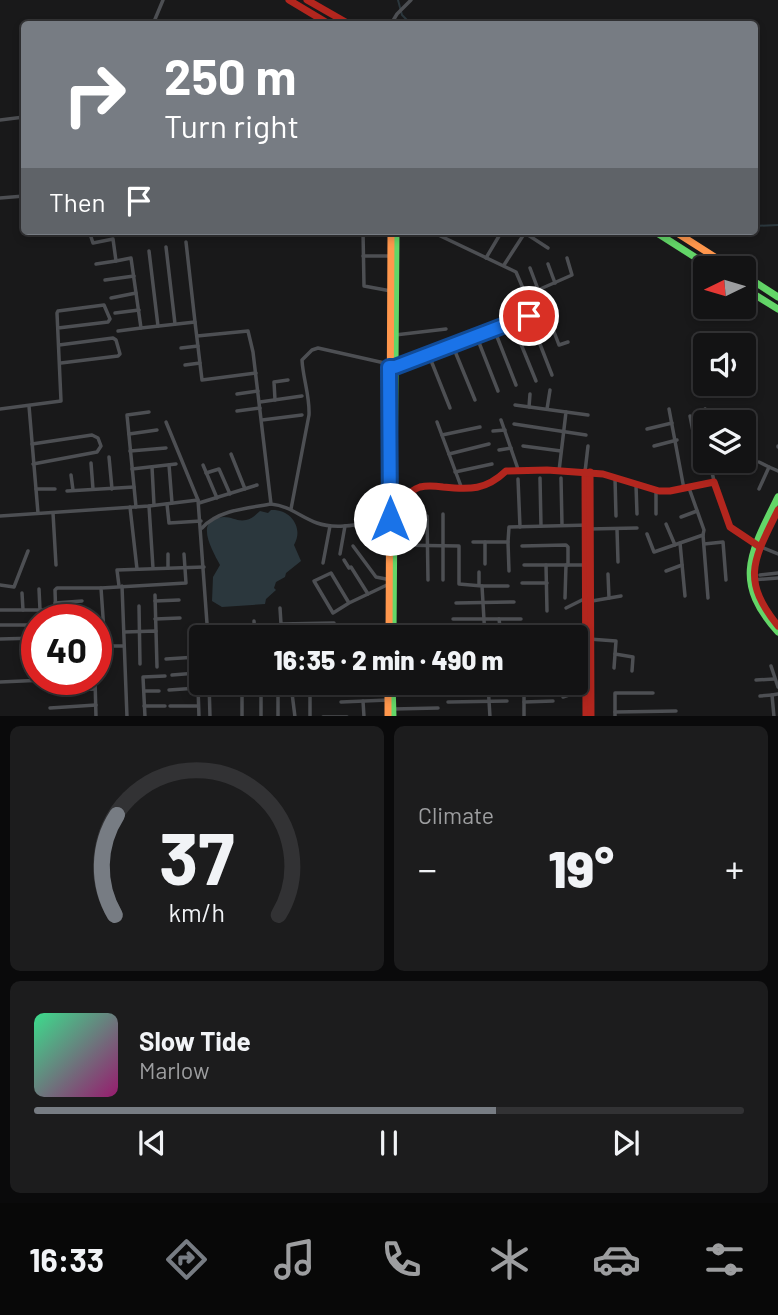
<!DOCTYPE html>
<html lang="en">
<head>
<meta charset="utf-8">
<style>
	:root { --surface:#131314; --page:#1c1c1d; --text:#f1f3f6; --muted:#9d9ea0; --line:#323234; --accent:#777c83 }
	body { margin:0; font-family:Barlow,sans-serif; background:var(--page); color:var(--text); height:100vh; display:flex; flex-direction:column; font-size:26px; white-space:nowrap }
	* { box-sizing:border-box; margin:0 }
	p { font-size:23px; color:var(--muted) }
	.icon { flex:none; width:38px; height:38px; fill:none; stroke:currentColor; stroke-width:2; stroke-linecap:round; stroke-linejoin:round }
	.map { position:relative; height:716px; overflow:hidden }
	.sheet { display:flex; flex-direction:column; gap:10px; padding:10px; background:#0a0a0b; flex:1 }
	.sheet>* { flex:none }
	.guide { position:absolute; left:21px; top:21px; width:737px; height:214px; border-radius:7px; box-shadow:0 4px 10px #0003,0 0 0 2px var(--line); background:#777c83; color:#fff; overflow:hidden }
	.needle { width:46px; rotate:265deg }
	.tools { position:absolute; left:693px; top:256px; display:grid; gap:14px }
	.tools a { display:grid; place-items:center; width:63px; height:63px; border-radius:7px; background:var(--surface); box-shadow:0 4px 10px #0003,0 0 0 2px var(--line); font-size:35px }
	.speed { position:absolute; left:21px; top:604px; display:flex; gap:14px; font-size:35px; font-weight:700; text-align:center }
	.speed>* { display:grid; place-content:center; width:91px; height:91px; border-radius:50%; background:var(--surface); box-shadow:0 4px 10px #0003,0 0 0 2px var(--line); line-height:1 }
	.speed .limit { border:10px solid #d22; background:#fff; color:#111 }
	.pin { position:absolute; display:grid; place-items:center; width:60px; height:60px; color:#fff; margin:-30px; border:4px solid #fff; border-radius:50%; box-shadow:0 2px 7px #0007 }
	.me { position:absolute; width:77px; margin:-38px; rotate:0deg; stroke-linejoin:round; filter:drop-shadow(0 0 5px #0008) }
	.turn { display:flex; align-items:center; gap:24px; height:147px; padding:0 28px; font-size:32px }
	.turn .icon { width:91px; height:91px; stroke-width:2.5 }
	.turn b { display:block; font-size:49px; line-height:60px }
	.then { display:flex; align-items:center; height:66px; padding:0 28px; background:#0003; gap:14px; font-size:26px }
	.big { font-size:52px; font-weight:800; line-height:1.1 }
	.sheet .widget { flex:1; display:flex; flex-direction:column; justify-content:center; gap:10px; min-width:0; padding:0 24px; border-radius:10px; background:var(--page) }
	.sheet .dial { align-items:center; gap:0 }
	.dial svg { height:182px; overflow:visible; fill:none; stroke:var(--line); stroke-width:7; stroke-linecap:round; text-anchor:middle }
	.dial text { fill:var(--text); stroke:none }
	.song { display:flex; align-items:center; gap:21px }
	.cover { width:84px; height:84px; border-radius:10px; background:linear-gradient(135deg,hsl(150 70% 55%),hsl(320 70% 35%)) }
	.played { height:7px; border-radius:4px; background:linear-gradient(90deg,var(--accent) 65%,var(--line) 65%) }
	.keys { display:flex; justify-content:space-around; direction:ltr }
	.heat { display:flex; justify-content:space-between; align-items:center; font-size:38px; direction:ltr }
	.sheet .tiles { flex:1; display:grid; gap:10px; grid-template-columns:1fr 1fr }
	.widget:last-child { grid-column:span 2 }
	.trip { position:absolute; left:189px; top:625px; width:399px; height:70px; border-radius:7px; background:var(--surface); box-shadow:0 4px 10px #0003,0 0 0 2px var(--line); font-weight:800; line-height:70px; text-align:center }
	.menu { display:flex; height:112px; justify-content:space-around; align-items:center; background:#080808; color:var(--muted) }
	.menu .icon { width:49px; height:49px }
	.menu .current { color:var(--accent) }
	.menu b { font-size:32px; color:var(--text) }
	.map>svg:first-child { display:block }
	.water { fill:#2b373d }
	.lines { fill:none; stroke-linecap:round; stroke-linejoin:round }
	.stream { stroke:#2b373d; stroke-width:2 }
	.street { stroke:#4d4f53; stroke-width:3.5 }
	.fast { stroke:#63d668; stroke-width:7 }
	.slow { stroke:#ff974d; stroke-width:7 }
	.jam { stroke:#b3261e; stroke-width:7 }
	.route-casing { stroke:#114b97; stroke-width:18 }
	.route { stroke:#1a73e8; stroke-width:12 }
</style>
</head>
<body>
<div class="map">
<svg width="778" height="717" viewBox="0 0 778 717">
	<rect width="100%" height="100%" fill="#19191a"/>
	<path class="water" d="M271 510C291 509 304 528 294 545L301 561 286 573 285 577 276 582 274 588 276 590 266 599 265 604 222 607 212 601 213 577 220 565C212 550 193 518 224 517 232 517 238 522 246 520 252 519 255 515 260 511L268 513Z"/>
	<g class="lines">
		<g class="stream">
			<polyline points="398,0 402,15 411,24"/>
			<polyline points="754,226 778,225"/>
		</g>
		<g class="street">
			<polyline points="153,24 163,0"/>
			<polyline points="391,24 397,14 411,0"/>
			<polyline points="0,120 24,117"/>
			<polyline points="0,198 24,196"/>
			<polyline points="89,231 93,243 113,239 116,261 131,258 141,328 195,322 186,242"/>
			<polyline points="363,231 364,286 391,291"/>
			<polyline points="430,231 516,272 534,314"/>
			<polyline points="525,233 548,248"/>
			<polyline points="166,247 175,324"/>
			<polyline points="149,251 158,326"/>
			<polyline points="363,256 391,256"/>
			<polyline points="486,258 502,231"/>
			<polyline points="96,264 116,261"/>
			<polyline points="548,264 555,283"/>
			<polyline points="504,265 526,231"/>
			<polyline points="530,268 559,345 568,342"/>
			<polyline points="105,280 134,276"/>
			<polyline points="538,290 572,275 567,258"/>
			<polyline points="111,298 136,293"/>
			<polyline points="115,313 139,310"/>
			<polyline points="529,316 552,375"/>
			<polyline points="195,322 202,380 256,373"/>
			<polyline points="512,322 536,381"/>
			<polyline points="494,329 516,385"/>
			<polyline points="118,331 141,328"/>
			<polyline points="395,335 446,329"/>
			<polyline points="476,335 498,391"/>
			<path d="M197 336 248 331 253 352 271 504C290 506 300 517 317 523 339 531 367 522 390 519"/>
			<polyline points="452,344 475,400"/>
			<polyline points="59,345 113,338 116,340 120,354 118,356 61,363"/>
			<polyline points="181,348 198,346"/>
			<polyline points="428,353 450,408"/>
			<polyline points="185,365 200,363"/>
			<polyline points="395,367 545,310"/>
			<polyline points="237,394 258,391"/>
			<polyline points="275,400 274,382 288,380"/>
			<polyline points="260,402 302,396"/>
			<polyline points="515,405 566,412 559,471"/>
			<polyline points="29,406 38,513"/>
			<polyline points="529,407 530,394"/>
			<polyline points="0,409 61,401 57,313 58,311 104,305 110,319 108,322 58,328"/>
			<polyline points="547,409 550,390"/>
			<polyline points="669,409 684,489"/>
			<polyline points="705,409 707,422"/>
			<polyline points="237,411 260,408"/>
			<polyline points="566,412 588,415"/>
			<polyline points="690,416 695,442 705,442"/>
			<polyline points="262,420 302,415"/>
			<polyline points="501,420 519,472"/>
			<polyline points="166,422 198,500"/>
			<polyline points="437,422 462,489"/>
			<polyline points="514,424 586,435"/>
			<polyline points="647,429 672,423"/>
			<polyline points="493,431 505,430"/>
			<polyline points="129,434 157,430"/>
			<polyline points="442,435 480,427"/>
			<polyline points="32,444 92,435 98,438 101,446 97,452 33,464"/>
			<polyline points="523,446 561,451"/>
			<polyline points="654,446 677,440"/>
			<polyline points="778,446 778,447"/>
			<polyline points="499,450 511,448"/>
			<polyline points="130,451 166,448"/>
			<polyline points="231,454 245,489"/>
			<polyline points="449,454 489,444"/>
			<polyline points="109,457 112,489"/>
			<polyline points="91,463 93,489"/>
			<polyline points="169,465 172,503"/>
			<polyline points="203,465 217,498"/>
			<polyline points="695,465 714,462"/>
			<polyline points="152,467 154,505"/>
			<polyline points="769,467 778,471"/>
			<polyline points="132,469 176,464"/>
			<polyline points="455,472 492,464"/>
			<polyline points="585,472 588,446"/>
			<polyline points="206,473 219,469 230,494"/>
			<polyline points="71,475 73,490"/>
			<polyline points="540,478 541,526"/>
			<polyline points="561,478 562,525"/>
			<polyline points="615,478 616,516"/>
			<polyline points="518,479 520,527"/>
			<polyline points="714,481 711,468 714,460"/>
			<polyline points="636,485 637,514"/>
			<polyline points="36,489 55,489"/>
			<polyline points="759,489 769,467 759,462"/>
			<polyline points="656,490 656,514"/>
			<polyline points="67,491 134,487"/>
			<polyline points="199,503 257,485"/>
			<polyline points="167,504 169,523 201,521"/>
			<polyline points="149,506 153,568"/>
			<polyline points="130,507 137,569"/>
			<polyline points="136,507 127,415 149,412"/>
			<path d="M291 509 309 415C310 396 303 379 302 360L312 350 318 348 389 364"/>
			<polyline points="53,513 56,565"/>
			<polyline points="0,516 149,506 198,500 208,637"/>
			<polyline points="427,516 428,580"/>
			<polyline points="681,517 697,511"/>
			<polyline points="666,524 675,545"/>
			<path d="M202 528C218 510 248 508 271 504"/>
			<polyline points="588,529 637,528"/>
			<polyline points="617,529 618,562"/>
			<polyline points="647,534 654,552 703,535 704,530 689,488"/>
			<polyline points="703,535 708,598"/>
			<polyline points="473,542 508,542 509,527 590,525"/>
			<polyline points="485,542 485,564"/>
			<polyline points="508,542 509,571"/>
			<polyline points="680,543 685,596"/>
			<polyline points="704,544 723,542 726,580"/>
			<polyline points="394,545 459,546 459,584 482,586 485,637"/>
			<polyline points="353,546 376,577 391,580"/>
			<polyline points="522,546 566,545 568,547 568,565"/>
			<polyline points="761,547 778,554"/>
			<polyline points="168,554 168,567"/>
			<polyline points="340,554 345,526"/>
			<polyline points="344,560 349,568 351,567 368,594 389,584"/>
			<polyline points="323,563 330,526"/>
			<polyline points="524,565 585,565"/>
			<polyline points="546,565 547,611"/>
			<polyline points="666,571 682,565"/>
			<polyline points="479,572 479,585"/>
			<polyline points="608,574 609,598"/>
			<polyline points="760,575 778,573"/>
			<polyline points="443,580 443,514"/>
			<polyline points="752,580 778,578"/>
			<polyline points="522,583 547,583"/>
			<polyline points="0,585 14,587 28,551"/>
			<polyline points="119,586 117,570 204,567"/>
			<polyline points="122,586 127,717"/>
			<polyline points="482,586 508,586"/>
			<polyline points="39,589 40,610"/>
			<polyline points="22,593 23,610"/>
			<polyline points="155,595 156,631"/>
			<polyline points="565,598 566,565"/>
			<polyline points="155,601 179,600"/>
			<polyline points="592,601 621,596"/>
			<polyline points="55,603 82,601"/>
			<polyline points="349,603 333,613 314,581 331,573 349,603 368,594"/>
			<polyline points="456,603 514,602"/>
			<polyline points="139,606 140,664"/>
			<polyline points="280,608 281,624"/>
			<polyline points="566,608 586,598"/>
			<polyline points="0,610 56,610"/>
			<polyline points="56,618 83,618"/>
			<polyline points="155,619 180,618"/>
			<polyline points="453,619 521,619"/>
			<polyline points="499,619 501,635"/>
			<polyline points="56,620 55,590 57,588 101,588"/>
			<polyline points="254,621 255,637"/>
			<polyline points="0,625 37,625"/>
			<polyline points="363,628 389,628"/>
			<polyline points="208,630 245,629"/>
			<polyline points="220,630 220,637"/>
			<polyline points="124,632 156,631 157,667"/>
			<polyline points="561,634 563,637"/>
			<polyline points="452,635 485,634"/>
			<polyline points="501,635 525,635"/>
			<polyline points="281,637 281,624 334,623 334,637"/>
			<polyline points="346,637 346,629 363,628 363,637"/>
			<polyline points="0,639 37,638"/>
			<polyline points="589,639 616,641 614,668"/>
			<polyline points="124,646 105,646 101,588 186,583 184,554"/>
			<polyline points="615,654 633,657 632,671"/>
			<polyline points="166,659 197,657 199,717"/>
			<polyline points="576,662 585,662"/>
			<polyline points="771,666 778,687"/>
			<polyline points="576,673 586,668"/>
			<polyline points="172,675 197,673"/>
			<polyline points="95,679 96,717"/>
			<polyline points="756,680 774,679"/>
			<polyline points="0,682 45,680"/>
			<polyline points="209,682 210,717"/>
			<polyline points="488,684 490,717"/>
			<polyline points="556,684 558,682"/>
			<polyline points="447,685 500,682"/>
			<polyline points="524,685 548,684"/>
			<polyline points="169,690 198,688"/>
			<polyline points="49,691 95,689"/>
			<polyline points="144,691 159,691"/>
			<polyline points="310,691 310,717"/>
			<polyline points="393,691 437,691"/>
			<polyline points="278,692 278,717"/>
			<polyline points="261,693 261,717"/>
			<polyline points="292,693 295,717"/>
			<polyline points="760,696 772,695"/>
			<polyline points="563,697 586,689"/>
			<polyline points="363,701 364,717"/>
			<polyline points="341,702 388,700"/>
			<polyline points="448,702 507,701"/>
			<polyline points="524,702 553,701"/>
			<polyline points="144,706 165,706"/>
			<polyline points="170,706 198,706"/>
			<polyline points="50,708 96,705"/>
			<polyline points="393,709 438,708"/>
			<polyline points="615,712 676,711"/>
			<polyline points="145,717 143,677 165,676"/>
			<polyline points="242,717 242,682"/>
			<polyline points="323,717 347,717"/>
			<polyline points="524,717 524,682"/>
			<polyline points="615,717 615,693 653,693"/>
			<polyline points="774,717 772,695 778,694"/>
		</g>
		<g class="fast">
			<polyline points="654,231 712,268"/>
			<polyline points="744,275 778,297"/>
			<polyline points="744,288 778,309"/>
			<path d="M778 497C751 552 732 581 778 632"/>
			<polyline points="393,637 396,231"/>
			<polyline points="392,682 393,717"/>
		</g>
		<g class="slow">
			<polyline points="674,231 732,268"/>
			<polyline points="389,637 391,231"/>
			<polyline points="388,682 388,717"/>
		</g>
		<g class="jam">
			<polyline points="289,0 329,24"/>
			<polyline points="307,0 349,24"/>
			<polyline points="585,472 586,717"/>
			<polyline points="590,472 591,717"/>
			<path d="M393 507C401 500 410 490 420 487 428 485 436 486 443 487 470 490 486 490 506 471L547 470 603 474 659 491H670L714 482 730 527 760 547"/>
			<path d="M778 510C754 559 740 579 778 626"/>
		</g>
	</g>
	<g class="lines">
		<g class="route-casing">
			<polyline id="route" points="390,519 389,367 395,367 529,316"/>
		</g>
		<use href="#route" class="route"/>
	</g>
</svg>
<div class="tools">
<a><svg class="needle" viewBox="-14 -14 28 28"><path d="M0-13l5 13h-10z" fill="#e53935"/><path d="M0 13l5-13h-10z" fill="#9d9ea0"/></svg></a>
<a><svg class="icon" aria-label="sound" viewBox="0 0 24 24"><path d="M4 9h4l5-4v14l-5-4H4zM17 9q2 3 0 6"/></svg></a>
<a><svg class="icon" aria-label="layers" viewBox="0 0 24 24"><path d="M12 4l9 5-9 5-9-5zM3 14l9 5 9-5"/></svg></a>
</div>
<div class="speed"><div class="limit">40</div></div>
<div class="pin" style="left:529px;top:316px;background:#d93025"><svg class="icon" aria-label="arrive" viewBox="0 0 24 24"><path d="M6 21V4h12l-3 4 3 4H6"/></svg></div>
<svg class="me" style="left:390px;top:519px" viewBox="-20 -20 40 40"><circle r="19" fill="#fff"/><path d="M0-13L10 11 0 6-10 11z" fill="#1a73e8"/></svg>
<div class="trip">16:35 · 2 min · 490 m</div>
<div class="guide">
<div class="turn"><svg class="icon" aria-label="right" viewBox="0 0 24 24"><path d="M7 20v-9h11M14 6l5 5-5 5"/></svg><div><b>250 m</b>Turn right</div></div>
<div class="then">Then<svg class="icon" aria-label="arrive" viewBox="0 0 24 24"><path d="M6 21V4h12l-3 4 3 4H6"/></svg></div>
</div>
</div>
<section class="sheet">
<div class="tiles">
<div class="widget dial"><svg viewBox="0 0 100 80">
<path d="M14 69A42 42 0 1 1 86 69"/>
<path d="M14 69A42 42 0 0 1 15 25" stroke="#777c83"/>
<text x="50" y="56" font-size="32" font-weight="700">37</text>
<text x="50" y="72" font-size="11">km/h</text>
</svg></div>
<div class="widget"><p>Climate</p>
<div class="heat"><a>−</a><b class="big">19°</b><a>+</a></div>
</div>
<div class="widget">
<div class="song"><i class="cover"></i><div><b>Slow Tide</b><p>Marlow</p></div></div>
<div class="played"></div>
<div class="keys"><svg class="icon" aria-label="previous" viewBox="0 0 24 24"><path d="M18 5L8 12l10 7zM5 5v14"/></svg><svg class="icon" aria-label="pause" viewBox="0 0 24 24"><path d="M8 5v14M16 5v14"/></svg><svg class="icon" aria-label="next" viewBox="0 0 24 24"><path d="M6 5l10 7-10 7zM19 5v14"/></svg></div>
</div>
</div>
</section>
<nav class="menu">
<b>16:33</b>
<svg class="icon current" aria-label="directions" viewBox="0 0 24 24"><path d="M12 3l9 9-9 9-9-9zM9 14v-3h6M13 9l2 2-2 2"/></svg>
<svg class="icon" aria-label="music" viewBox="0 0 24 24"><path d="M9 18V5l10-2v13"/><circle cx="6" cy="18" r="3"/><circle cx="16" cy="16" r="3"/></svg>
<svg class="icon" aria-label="phone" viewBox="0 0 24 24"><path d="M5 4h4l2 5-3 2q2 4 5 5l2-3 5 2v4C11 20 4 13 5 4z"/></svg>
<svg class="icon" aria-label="climate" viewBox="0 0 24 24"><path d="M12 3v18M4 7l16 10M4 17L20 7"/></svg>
<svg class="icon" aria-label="car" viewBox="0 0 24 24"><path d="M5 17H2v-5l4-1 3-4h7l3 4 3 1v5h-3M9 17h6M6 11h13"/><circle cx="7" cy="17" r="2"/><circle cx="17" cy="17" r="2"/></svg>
<svg class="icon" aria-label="filters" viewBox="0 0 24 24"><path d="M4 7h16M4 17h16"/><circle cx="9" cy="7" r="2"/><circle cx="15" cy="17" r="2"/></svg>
</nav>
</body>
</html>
